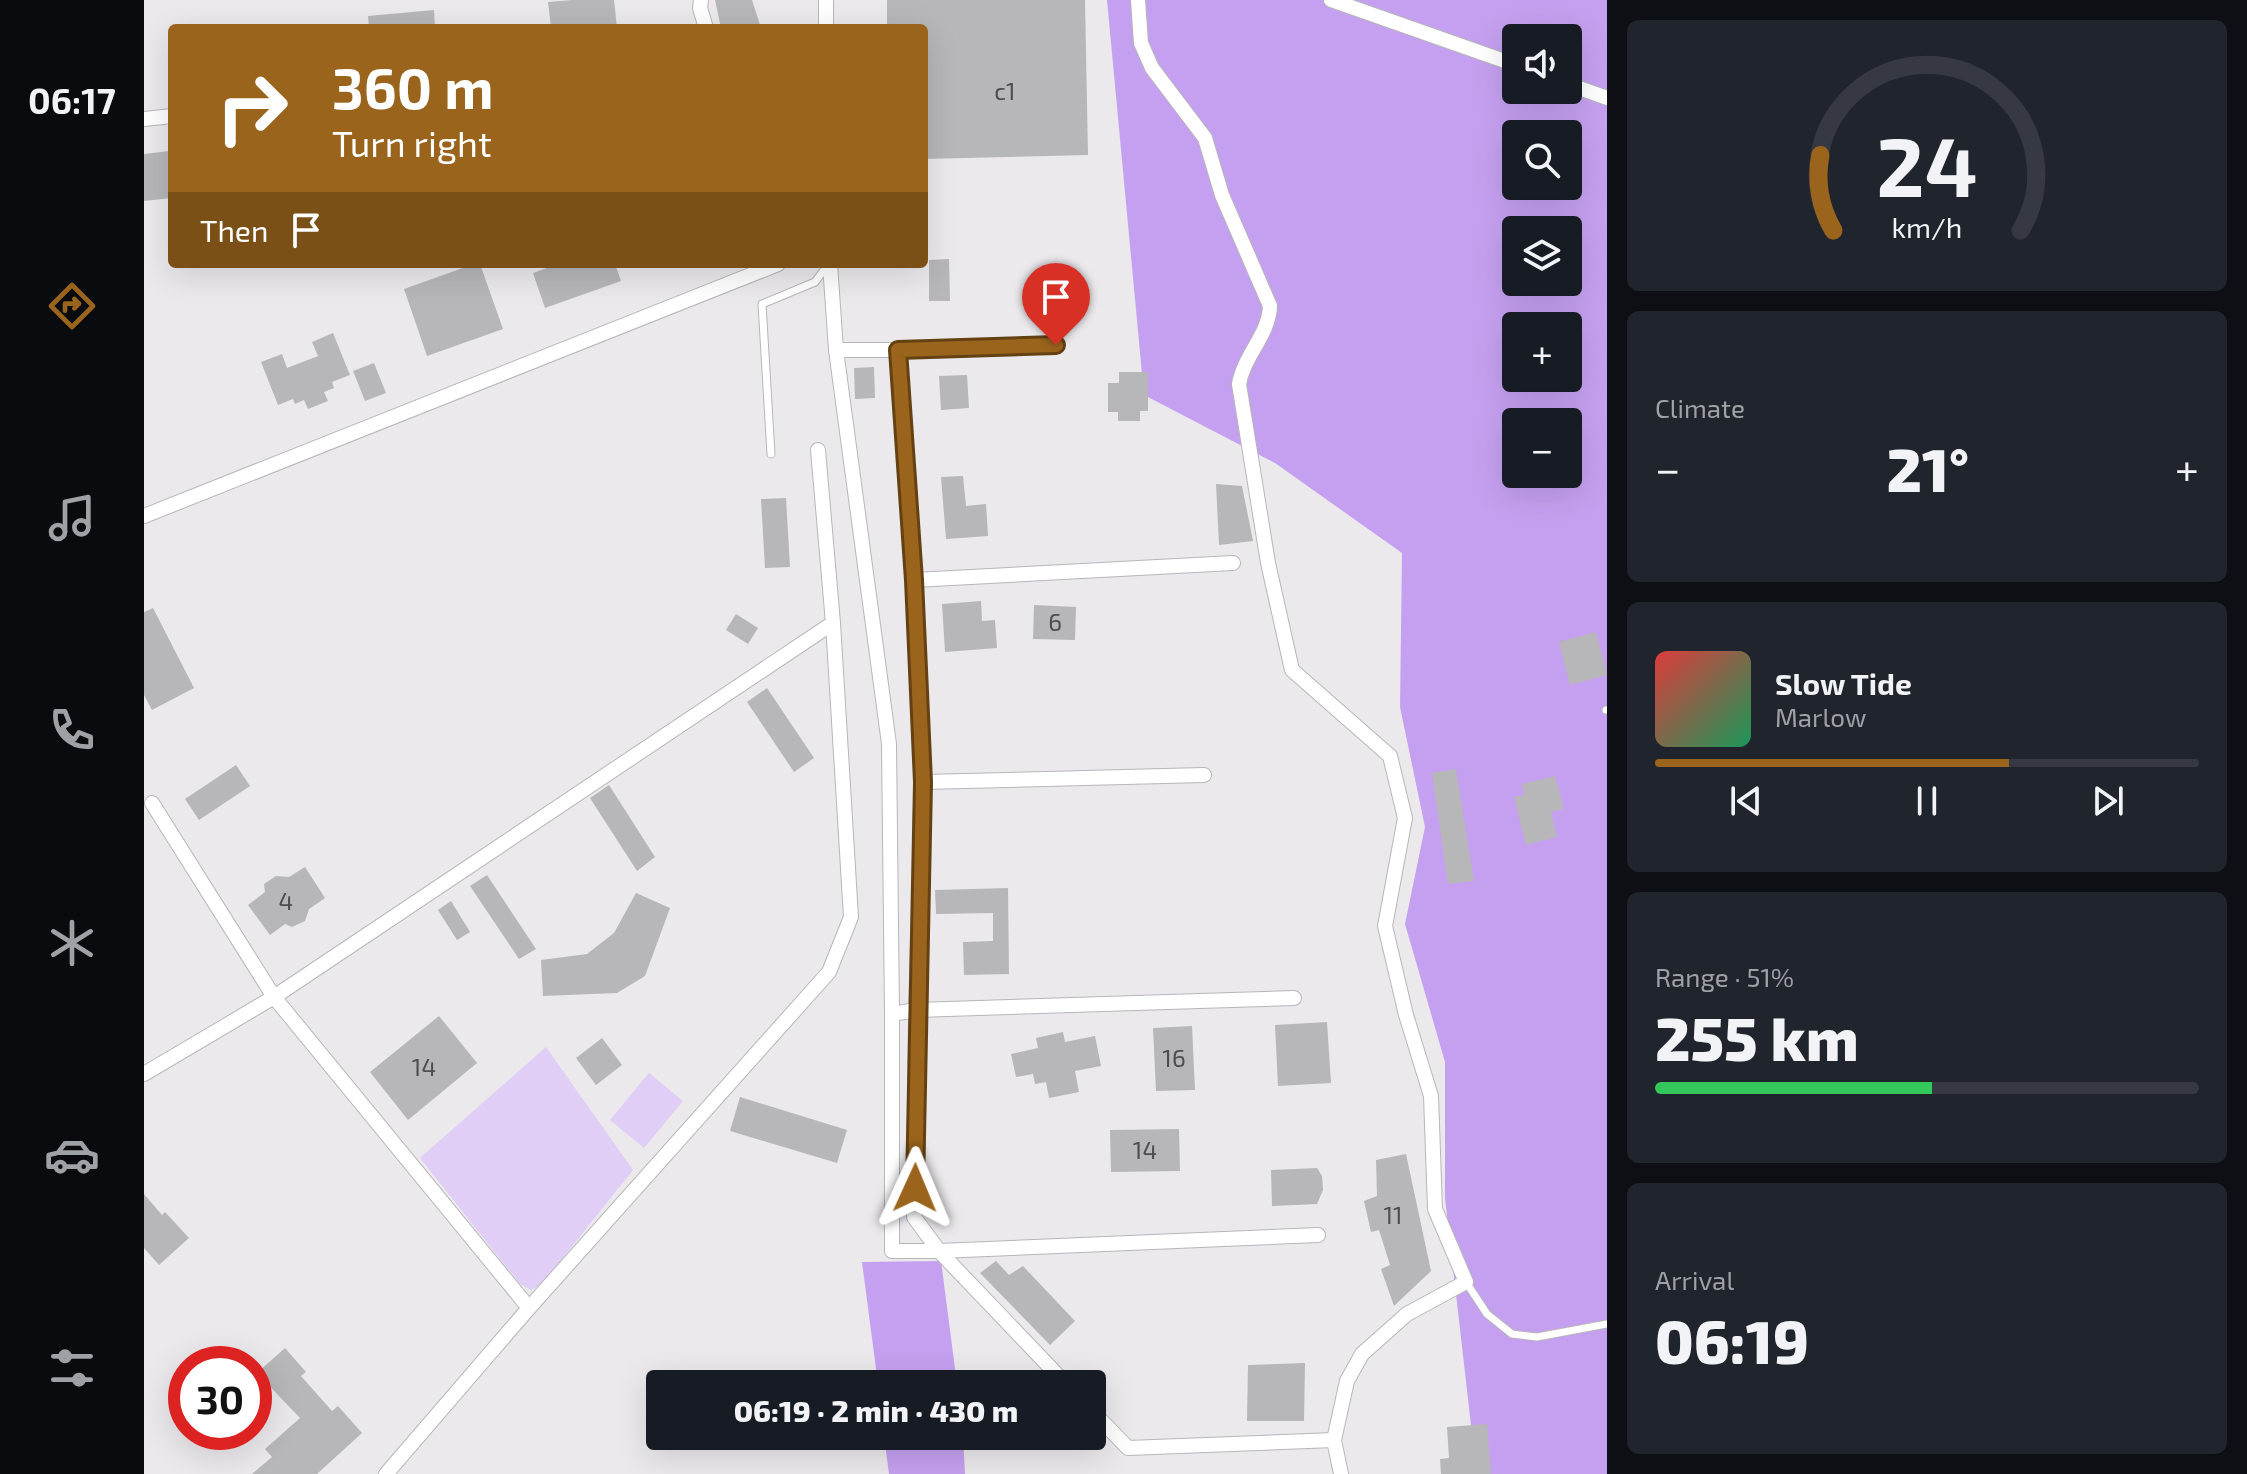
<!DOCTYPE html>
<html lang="en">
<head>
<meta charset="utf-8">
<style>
	:root { --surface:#171b24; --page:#20242c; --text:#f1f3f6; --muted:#9ea1a6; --line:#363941; --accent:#9a641c }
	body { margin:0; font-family:"Exo 2",sans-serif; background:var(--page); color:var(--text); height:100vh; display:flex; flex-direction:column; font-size:30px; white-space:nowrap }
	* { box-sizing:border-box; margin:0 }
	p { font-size:26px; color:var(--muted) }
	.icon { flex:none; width:44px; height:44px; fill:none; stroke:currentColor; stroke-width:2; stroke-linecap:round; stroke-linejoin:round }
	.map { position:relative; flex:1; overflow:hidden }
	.details { display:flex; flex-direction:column; gap:20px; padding:20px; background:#0d0f14; width:640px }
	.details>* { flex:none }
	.guide { position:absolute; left:24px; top:24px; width:760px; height:244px; border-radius:8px; box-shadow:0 8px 32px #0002; background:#9a641c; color:#fff; overflow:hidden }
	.tools { position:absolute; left:1358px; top:24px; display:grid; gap:16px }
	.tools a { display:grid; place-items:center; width:80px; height:80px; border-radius:8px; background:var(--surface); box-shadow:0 8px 32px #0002; font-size:40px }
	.speed { position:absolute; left:24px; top:1346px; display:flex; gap:16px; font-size:40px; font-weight:700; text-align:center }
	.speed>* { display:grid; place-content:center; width:104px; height:104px; border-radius:50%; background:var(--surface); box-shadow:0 8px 32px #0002; line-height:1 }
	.speed .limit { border:12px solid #d22; background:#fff; color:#111 }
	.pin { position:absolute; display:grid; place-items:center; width:68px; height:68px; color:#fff; margin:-82px -34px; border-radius:50% 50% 50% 0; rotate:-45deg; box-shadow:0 0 8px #0007 }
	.pin .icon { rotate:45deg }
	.me { position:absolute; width:88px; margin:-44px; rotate:1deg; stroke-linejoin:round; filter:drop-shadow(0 0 6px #0008) }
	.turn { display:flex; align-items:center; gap:28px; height:168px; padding:0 32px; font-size:36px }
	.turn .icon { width:104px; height:104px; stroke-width:2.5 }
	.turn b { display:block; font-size:56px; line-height:68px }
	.then { display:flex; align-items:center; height:76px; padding:0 32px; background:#0003; gap:16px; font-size:30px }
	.big { font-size:60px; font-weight:800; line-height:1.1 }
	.details .widget { flex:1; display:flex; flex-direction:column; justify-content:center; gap:12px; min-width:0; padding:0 28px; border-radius:12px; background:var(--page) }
	.details .dial { align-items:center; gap:0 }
	.dial svg { height:208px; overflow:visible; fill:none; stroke:var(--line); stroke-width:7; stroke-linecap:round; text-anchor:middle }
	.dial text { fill:var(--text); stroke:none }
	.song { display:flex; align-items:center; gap:24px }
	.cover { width:96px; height:96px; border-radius:12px; background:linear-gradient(135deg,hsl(0 70% 55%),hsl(150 70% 35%)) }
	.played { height:8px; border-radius:4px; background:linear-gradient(90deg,var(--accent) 65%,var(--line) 65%) }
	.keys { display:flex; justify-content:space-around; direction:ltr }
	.heat { display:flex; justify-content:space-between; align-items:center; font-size:44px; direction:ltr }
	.charge { height:12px; border-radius:6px; background:linear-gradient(90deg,#34c759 51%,var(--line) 0) }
	.trip { position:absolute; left:502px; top:1370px; width:460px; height:80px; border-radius:8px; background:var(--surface); box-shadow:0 8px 32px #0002; font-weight:800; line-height:80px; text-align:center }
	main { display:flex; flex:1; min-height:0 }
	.tab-bar { display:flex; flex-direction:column; width:144px; justify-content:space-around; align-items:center; background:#090b0e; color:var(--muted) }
	.tab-bar .icon { width:56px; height:56px }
	.tab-bar .current { color:var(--accent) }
	.tab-bar b { font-size:36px; color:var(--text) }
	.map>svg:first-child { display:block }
	.green { fill:#e0cef6 }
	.forest { fill:#c6a0f0; fill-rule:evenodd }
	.building { fill:#b7b6b9 }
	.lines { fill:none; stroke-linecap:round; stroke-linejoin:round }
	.service-casing { stroke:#b7b6b9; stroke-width:9 }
	.minor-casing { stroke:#b7b6b9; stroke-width:16 }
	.service { stroke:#fff; stroke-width:7 }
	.minor { stroke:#fff; stroke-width:14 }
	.route-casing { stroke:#644112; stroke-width:20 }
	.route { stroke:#9a641c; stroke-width:14 }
	.labels { text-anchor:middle; stroke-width:8; stroke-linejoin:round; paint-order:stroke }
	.number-label { font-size:24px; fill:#4d4d4e }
</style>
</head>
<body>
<main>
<nav class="tab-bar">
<b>06:17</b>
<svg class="icon current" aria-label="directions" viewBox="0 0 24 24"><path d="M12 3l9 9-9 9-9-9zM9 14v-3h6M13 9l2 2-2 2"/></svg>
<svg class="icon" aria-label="music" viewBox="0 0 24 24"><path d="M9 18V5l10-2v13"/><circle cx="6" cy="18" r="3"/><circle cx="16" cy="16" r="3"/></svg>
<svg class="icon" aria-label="phone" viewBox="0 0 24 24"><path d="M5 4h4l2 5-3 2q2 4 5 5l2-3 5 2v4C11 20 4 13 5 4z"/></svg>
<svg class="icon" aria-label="climate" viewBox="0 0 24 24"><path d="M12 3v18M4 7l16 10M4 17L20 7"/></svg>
<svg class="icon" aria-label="car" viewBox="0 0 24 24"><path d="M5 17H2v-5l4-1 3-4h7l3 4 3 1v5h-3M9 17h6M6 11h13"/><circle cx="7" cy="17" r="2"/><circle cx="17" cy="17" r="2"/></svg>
<svg class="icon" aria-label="filters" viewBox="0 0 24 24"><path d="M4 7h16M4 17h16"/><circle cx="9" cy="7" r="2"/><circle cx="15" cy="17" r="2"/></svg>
</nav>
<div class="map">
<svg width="1463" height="1474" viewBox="0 0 1463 1474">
	<rect width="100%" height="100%" fill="#ebe9ec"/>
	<g class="green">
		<polygon points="402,1047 489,1170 398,1284 387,1290 376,1284 276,1158"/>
		<polygon points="505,1073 539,1101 500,1148 466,1120"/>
	</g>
	<g class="forest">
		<path d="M963 0H1463V1474H1336L1331 1460 1301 1198V1062L1261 924 1281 827 1256 707 1258 553 1131 463 1000 395ZM1372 38H1424V90H1372ZM1372 134H1424V186H1372ZM1372 230H1424V282H1372ZM1372 326H1424V378H1372ZM1372 422H1424V474H1372Z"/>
		<polygon points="797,1261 813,1384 734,1384 718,1262"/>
		<polygon points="740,1436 819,1436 821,1474 745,1474"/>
	</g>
	<g class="building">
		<polygon points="428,0 470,0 473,28 407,28 404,2"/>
		<polygon points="571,0 608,0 617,28 577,28"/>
		<polygon points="743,0 941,0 944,155 780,159 780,28 743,28"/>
		<polygon points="290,10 291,28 225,28 224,16"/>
		<polygon points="25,151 28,198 0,201 0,154"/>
		<polygon points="805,259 806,301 785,301 785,260"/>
		<polygon points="330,264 336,264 359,329 283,356 260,289"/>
		<polygon points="414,264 471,264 477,281 401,308 389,273"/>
		<polygon points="189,333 206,375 188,382 190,388 180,392 184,401 164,409 160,400 151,404 149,399 134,405 117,362 138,354 143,368 174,356 168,342"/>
		<polygon points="230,363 242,393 221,401 209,371"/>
		<polygon points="730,367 731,398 711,399 710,368"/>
		<polygon points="975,372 1004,372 1004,411 996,411 996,421 974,421 974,412 964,412 964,383 975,383"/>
		<polygon points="823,375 825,408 797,410 795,376"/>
		<polygon points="819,476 822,506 842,504 844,536 802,539 797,477"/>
		<polygon points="1072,484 1098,486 1109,541 1075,545"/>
		<polygon points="642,498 646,567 621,568 617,499"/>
		<polygon points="837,601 838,621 851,620 853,648 801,652 798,604"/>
		<polygon points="890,605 932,607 931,640 889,639"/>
		<polygon points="9,608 50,688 8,710 0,695 0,612"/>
		<polygon points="592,614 614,628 604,644 582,630"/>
		<polygon points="1452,632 1463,675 1426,685 1415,642"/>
		<polygon points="623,688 670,758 650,772 603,702"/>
		<polygon points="92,765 106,786 55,820 41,799"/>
		<polygon points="1312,769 1330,881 1304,884 1288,773"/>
		<polygon points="1411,776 1420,809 1407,812 1413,837 1382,845 1370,797 1380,795 1378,784"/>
		<polygon points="465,785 511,857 493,871 446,798"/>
		<polygon points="161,867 181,898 165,909 161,921 148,927 141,924 126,935 104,905 121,892 120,884 132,876 145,877"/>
		<polygon points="343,875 392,949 375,959 326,886"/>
		<polygon points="864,888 865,974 820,975 819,942 849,941 849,913 792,914 791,890"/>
		<polygon points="492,893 526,908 501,976 473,993 399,996 397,960 443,954 470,933"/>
		<polygon points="307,901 326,932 313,940 294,910"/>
		<polygon points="295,1016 333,1063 264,1120 226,1072"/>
		<polygon points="1183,1022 1187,1083 1134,1086 1131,1025"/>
		<polygon points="1048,1026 1051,1090 1012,1091 1009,1028"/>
		<polygon points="919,1032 921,1042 951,1036 957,1066 931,1071 935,1092 905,1098 902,1082 891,1084 889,1074 872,1077 867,1054 894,1048 892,1038"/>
		<polygon points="458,1038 478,1065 452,1085 432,1058"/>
		<polygon points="596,1097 703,1130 693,1163 586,1131"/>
		<polygon points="1035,1129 1036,1171 967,1172 966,1130"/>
		<polygon points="1262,1154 1287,1271 1250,1306 1237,1269 1246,1265 1235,1230 1227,1232 1220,1201 1233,1196 1232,1160"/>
		<polygon points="1173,1168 1178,1176 1179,1190 1173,1204 1128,1206 1127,1170"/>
		<polygon points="0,1194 18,1215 21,1212 45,1238 15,1265 0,1248"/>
		<polygon points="852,1261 865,1275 879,1266 931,1321 906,1345 836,1273"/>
		<polygon points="141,1348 162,1372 157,1376 188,1411 194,1406 218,1433 173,1474 108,1474 128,1457 121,1449 156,1418 113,1373"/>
		<polygon points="1161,1363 1160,1421 1103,1421 1104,1365"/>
		<polygon points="1343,1424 1347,1474 1297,1474 1296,1459 1305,1458 1303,1427"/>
	</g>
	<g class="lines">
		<g class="service-casing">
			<g id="service">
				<polyline points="627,454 618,304 671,282 683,266"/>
				<polyline points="1462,710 1463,710"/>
				<polyline points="1322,1282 1343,1314 1368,1334 1393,1337 1463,1324"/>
			</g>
		</g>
		<g class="minor-casing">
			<g id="minor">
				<polyline points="557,0 556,8 562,28"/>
				<polyline points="682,0 682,28"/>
				<path d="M994 0 997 43 1008 68 1061 138 1078 195 1126 306C1125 335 1100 355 1095 384L1124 563 1148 670 1246 756 1261 818 1241 926 1262 1015 1287 1096 1291 1209 1322 1282 1263 1314 1218 1354 1203 1381 1190 1440 1197 1474"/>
				<polyline points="1187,0 1372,65"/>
				<polyline points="1424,84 1463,98"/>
				<polyline points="0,119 28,116"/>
				<polyline points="686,264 692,350 745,744 748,1014 772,1010 1150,998"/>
				<polyline points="692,350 754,350"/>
				<polyline points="0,516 634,264"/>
				<polyline points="770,580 1089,563"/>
				<polyline points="779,782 1060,775"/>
				<polyline points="8,803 130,997 385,1308"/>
				<polyline points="748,1014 748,1251 795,1251"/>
				<polyline points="0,1074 130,997 689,623 674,450"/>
				<polyline points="795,1251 770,1217 772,1010 779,782 770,580 754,350 912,345"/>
				<polyline points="922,1384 795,1251 1174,1235"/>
				<polyline points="948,1411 984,1448 1190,1440"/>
				<polyline points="242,1474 385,1308 685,972 707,917 689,623"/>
			</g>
		</g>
		<use href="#service" class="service"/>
		<use href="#minor" class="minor"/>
	</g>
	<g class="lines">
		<g class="route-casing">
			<polyline id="route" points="771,1188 779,782 770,580 754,350 912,345"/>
		</g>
		<use href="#route" class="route"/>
	</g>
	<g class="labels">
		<g class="number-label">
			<text x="861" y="100">с1</text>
			<text x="911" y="631">6</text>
			<text x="142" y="910">4</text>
			<text x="1030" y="1067">16</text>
			<text x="280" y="1076">14</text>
			<text x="1001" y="1159">14</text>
			<text x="1249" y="1224">11</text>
		</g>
	</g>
</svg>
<div class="tools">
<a><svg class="icon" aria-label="sound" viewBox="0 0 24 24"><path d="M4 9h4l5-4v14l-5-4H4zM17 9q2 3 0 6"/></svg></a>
<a><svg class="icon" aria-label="search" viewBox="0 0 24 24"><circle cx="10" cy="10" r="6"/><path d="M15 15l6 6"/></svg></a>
<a><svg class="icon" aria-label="layers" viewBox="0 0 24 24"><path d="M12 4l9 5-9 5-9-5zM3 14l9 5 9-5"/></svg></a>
<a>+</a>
<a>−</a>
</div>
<div class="speed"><div class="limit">30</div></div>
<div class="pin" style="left:912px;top:345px;background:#d93025"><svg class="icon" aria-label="arrive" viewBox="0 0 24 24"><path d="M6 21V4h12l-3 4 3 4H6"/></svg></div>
<svg class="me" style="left:771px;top:1188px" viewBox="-20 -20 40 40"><path d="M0-17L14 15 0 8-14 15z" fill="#9a641c" stroke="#fff" stroke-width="4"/></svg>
<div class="trip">06:19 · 2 min · 430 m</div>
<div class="guide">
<div class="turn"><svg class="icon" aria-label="right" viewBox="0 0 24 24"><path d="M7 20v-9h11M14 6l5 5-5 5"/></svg><div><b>360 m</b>Turn right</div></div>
<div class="then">Then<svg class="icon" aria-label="arrive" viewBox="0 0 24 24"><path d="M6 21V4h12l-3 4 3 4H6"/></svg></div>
</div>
</div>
<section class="details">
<div class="widget dial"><svg viewBox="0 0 100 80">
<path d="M14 69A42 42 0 1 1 86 69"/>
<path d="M14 69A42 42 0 0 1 9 40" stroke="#9a641c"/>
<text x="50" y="56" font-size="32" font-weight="700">24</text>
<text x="50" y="72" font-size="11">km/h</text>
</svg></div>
<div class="widget"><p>Climate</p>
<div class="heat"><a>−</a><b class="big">21°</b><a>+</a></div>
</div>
<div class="widget">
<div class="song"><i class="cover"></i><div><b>Slow Tide</b><p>Marlow</p></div></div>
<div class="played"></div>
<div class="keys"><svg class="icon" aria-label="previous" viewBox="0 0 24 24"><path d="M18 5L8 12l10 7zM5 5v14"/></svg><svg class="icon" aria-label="pause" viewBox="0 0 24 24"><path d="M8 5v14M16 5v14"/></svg><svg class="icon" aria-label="next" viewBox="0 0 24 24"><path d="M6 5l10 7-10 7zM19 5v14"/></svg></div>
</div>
<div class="widget"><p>Range · 51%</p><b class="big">255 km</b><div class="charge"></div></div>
<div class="widget"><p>Arrival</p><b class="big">06:19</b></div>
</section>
</main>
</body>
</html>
